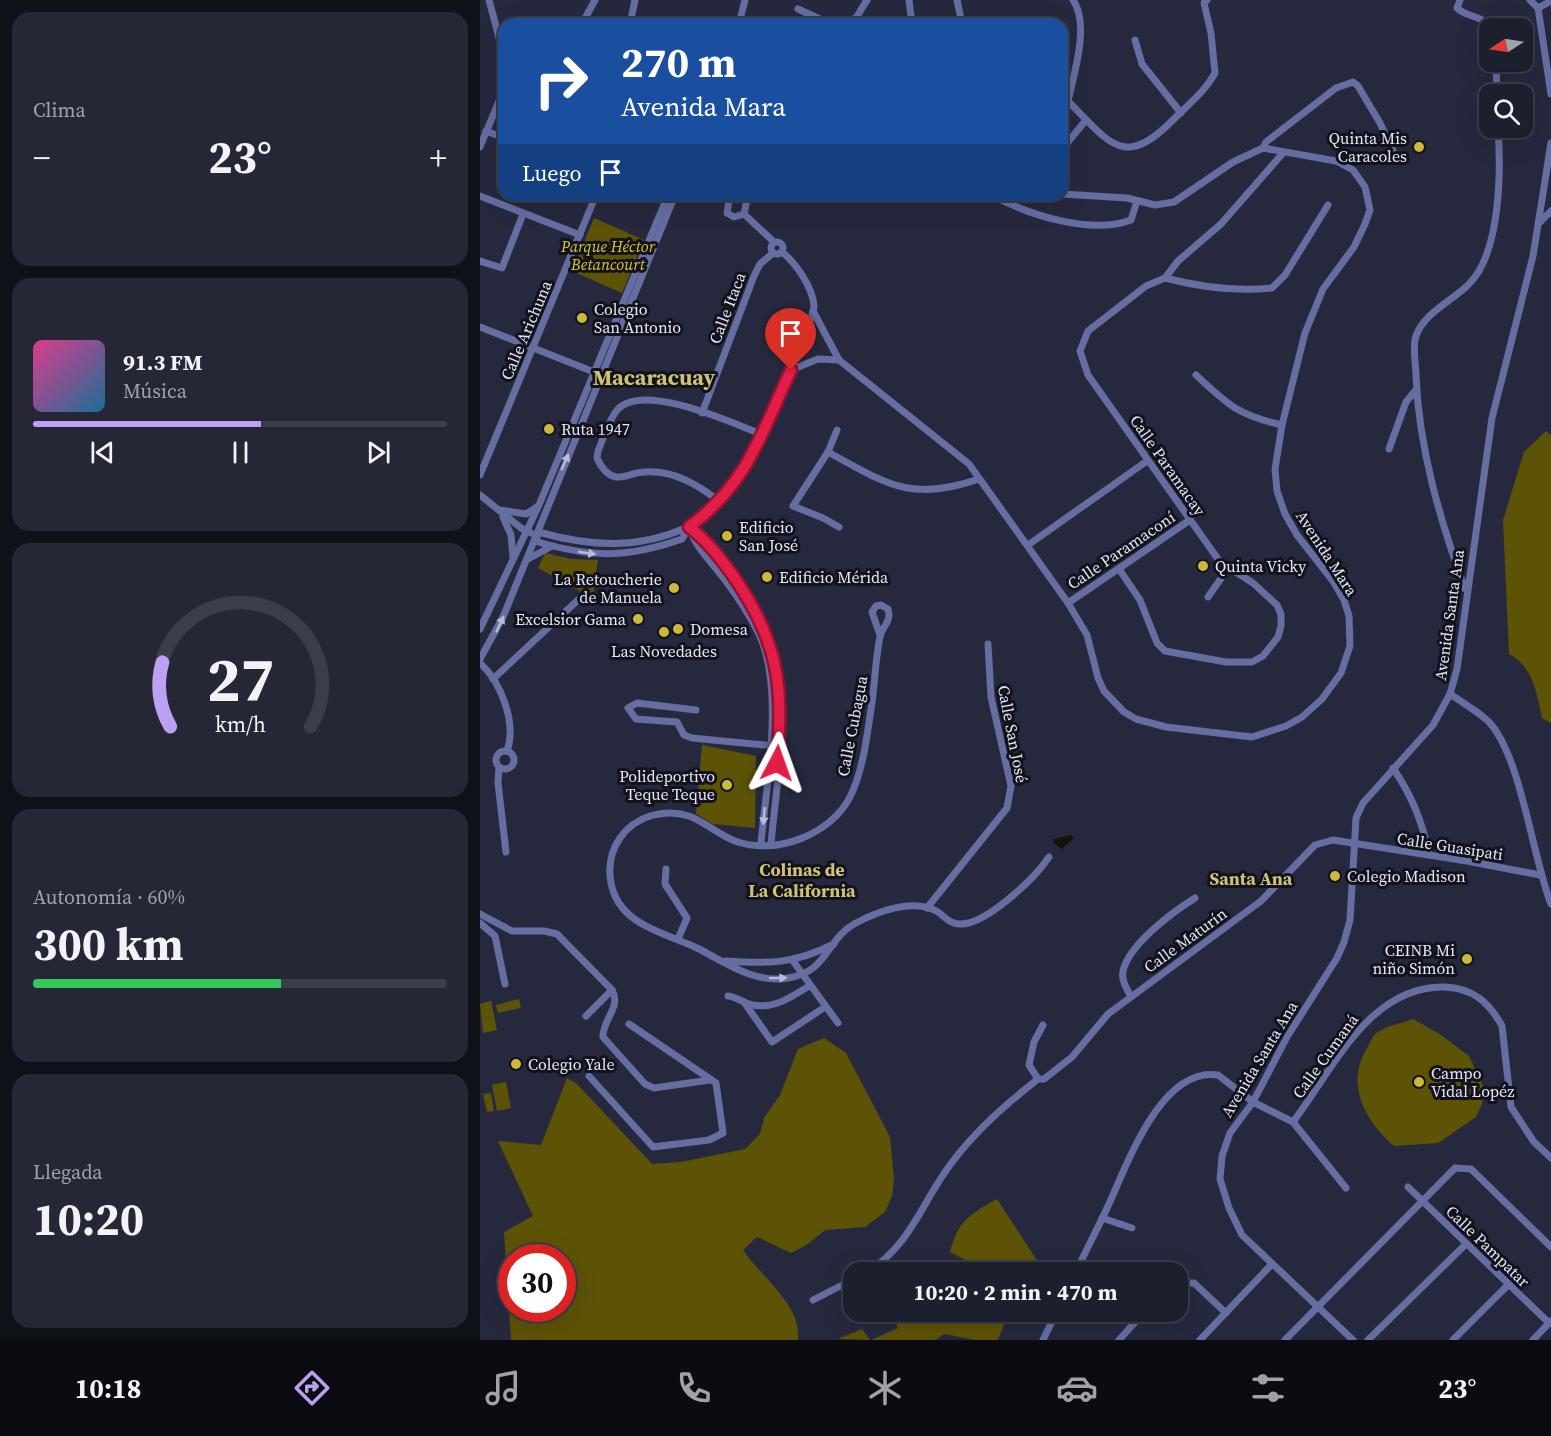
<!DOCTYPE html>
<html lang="es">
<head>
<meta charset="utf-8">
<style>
	:root { --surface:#1c1f2e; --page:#252736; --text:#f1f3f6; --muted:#a0a2aa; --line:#3a3d4a; --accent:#bca0f2 }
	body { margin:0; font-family:"Source Serif 4",serif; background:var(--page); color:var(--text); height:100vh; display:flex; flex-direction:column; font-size:22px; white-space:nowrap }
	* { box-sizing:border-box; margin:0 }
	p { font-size:20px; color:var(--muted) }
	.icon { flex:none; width:33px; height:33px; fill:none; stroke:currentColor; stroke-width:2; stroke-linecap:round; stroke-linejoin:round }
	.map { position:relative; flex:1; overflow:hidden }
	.details { display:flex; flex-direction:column; gap:12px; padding:12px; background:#0f1119; width:480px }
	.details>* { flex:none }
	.banner { position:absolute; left:18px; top:18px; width:570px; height:183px; border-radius:18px; box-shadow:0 6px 24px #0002,0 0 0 2px var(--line); background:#1a4fa0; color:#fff; overflow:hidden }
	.needle { width:39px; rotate:258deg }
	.controls { position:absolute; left:999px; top:18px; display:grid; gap:12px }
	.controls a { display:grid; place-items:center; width:54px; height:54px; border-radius:12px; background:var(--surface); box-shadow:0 6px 24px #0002,0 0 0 2px var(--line); font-size:30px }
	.speed { position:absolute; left:18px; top:1244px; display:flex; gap:12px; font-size:30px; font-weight:700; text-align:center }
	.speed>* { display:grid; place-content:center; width:78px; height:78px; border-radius:50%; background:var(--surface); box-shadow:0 6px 24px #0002,0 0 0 2px var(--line); line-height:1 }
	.speed .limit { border:9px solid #d22; background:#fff; color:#111 }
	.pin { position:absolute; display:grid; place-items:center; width:51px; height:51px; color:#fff; margin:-62px -26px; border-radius:50% 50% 50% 0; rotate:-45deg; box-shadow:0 0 6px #0007 }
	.pin .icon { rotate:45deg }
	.me { position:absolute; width:66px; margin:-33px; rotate:4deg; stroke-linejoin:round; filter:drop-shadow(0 0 4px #0008) }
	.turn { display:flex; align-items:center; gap:21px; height:126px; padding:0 24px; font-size:27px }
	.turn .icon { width:78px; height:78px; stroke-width:2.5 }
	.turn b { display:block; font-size:42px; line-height:51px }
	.then { display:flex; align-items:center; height:57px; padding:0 24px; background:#0003; gap:12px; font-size:22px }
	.big { font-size:45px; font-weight:700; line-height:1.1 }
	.details .tile { flex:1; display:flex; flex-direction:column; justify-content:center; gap:9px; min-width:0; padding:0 21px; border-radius:18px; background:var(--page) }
	.details .dial { align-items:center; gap:0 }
	.dial svg { height:156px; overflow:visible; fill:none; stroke:var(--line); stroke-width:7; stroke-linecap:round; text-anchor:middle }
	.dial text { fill:var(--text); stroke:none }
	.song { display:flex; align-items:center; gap:18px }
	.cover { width:72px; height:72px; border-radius:9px; background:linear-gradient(135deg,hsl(330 70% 55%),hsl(200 70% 35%)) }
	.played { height:6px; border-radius:3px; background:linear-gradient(90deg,var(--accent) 55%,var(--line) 55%) }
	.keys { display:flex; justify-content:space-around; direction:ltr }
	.heat { display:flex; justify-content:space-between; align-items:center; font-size:33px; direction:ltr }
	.charge { height:9px; border-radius:4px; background:linear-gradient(90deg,#34c759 60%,var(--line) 0) }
	.trip { position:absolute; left:363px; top:1262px; width:345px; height:60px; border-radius:18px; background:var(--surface); box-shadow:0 6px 24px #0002,0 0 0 2px var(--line); font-weight:700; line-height:60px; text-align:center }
	.tabs { display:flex; height:96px; justify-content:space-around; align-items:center; background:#0b0c12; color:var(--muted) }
	.tabs .icon { width:42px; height:42px }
	.tabs .active { color:var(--accent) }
	.tabs b { font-size:27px; color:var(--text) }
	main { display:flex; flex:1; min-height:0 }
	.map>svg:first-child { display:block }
	.green { fill:#5d5306; fill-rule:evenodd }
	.water { fill:#151306 }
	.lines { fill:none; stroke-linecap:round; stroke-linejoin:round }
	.minor { stroke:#666da1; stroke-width:7 }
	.oneway { fill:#b8bcd8 }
	.route-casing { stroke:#92132f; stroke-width:15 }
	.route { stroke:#e11d48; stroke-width:10 }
	.poi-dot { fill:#ccb939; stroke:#11121c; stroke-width:2 }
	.labels { text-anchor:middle; stroke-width:6; stroke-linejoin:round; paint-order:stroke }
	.poi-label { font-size:16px; fill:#e4e7f5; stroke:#11121c; text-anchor:start }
	.park-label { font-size:16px; font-style:italic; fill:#dbc73a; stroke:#11121c }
	.street-label { font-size:16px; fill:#e4e7f5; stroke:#11121c }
	.neighbourhood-label { font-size:18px; font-weight:bold; fill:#cec375; stroke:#11121c }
	.district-label { font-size:22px; font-weight:bold; fill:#cec375; stroke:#11121c }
</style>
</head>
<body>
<main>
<section class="details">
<div class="tile"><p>Clima</p>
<div class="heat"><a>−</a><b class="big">23°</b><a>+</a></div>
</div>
<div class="tile">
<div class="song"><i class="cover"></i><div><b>91.3 FM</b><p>Música</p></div></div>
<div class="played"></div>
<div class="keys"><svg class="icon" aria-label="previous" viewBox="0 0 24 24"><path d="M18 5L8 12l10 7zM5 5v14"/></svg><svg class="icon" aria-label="pause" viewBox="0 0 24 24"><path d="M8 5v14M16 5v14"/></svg><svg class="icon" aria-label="next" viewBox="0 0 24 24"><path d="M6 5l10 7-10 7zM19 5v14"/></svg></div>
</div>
<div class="tile dial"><svg viewBox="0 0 100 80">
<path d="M14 69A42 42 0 1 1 86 69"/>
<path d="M14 69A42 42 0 0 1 10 36" stroke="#bca0f2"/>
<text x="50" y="56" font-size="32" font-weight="700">27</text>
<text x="50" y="72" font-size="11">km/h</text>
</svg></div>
<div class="tile"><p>Autonomía · 60%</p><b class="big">300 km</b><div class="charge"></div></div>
<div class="tile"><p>Llegada</p><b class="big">10:20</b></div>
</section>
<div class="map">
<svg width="1071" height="1340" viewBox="0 0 1071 1340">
	<rect width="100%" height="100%" fill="#26293e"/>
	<g class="green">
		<polygon points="114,218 164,240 142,293 92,271"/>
		<path d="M1066 431 1071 435V723L1062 718C1057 694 1053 666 1029 654L1023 520 1044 452Z"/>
		<polygon points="65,553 91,559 118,560 112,602 107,595 58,568"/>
		<polygon points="222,745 276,756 275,828 233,824 216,814"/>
		<polygon points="39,999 41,1008 18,1013 16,1005"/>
		<polygon points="11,1001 17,1030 3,1033 0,1004"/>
		<path d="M933 1019 961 1035 989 1056 1004 1088 1002 1104 996 1117 958 1143 914 1146C885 1121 865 1084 887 1048 890 1043 893 1035 898 1032 906 1026 923 1023 933 1019Z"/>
		<path d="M344 1038 366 1053 410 1137 414 1179 412 1196 405 1212 385 1227 345 1230 328 1244 311 1253 277 1237 263 1250C281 1277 322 1305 318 1340H31L24 1232 53 1216 18 1141 61 1145 87 1078 97 1084 172 1164 201 1162 265 1149 280 1134 284 1118 300 1095 318 1049ZM32 1257H82V1308H32Z"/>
		<polygon points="26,1082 31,1108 17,1111 12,1085"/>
		<polygon points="11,1093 14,1111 7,1112 3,1094"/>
		<path d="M517 1199 558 1262 550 1272H494V1265L470 1252C478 1221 490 1214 517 1199Z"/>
		<polygon points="411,1311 529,1311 518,1340 495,1340 464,1334 456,1340 391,1340 418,1328"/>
		<polygon points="382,1329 390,1340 358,1339"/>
	</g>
	<polygon class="water" points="591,835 594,838 582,849 573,842 574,839"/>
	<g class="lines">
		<g class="minor">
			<polyline points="9,0 24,56"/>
			<polyline points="429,0 432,24"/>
			<polyline points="477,0 482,24"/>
			<path d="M980 0 977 8C987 18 1001 14 1010 28"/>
			<polyline points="1050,0 1058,8"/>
			<polyline points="1058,8 1071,94"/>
			<polyline points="1058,8 1071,1"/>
			<polyline points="318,9 351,24"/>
			<polyline points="102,24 115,0"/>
			<polyline points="150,24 155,0"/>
			<polyline points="259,24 265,0"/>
			<polyline points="362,24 376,18 387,0"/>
			<polyline points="655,40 662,64 701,113"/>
			<polyline points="1016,62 1017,94"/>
			<path d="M588 101C633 147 645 170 698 115 712 101 726 90 735 73L731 33 724 3 727 0"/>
			<path d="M588 101C594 74 610 24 593 0"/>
			<polyline points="6,131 24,138"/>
			<polyline points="588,142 606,120"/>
			<polyline points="0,147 24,89"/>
			<polyline points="783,148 786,142 856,88 873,82 878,86 900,123 914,153"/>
			<polyline points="250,195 247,213 254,217 264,214"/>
			<path d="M512 195C548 215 611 235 651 220L657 201"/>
			<polyline points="0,196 100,235"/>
			<polyline points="264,214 294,242"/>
			<polyline points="264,214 268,195"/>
			<polyline points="1060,222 1071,211"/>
			<circle cx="297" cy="248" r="6"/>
			<polyline points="0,261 22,268 43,214"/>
			<path d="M685 278C720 287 756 292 792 288L805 275 848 205"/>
			<polyline points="333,311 359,360"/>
			<polyline points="0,327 114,372"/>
			<polyline points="311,370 338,359 359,360 489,464 588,603 607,635 618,678 624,691 644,712 656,719 686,727 772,737 806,726 822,717 842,699 861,673 870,646 869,616 864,600 853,581 817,535 805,514 797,491 795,469 802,425 825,333 843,289 874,247 885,224 890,210 885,187 873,170 856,161 783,148 753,162 694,202 675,205 647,198 582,194"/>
			<path d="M716 375C748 405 758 415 802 425"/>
			<polyline points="222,413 274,276 280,264 293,253"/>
			<polyline points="357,430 348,452 313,506 343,518 359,527"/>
			<polyline points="909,449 926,402 935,391"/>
			<path d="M348 452C408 485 431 502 499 479"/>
			<polyline points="0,475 116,195"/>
			<polyline points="0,495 41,528 51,533"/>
			<path d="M240 502C219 485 192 469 164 472 155 472 145 478 136 477 126 475 121 467 117 458L118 451C123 439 129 419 138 409 164 382 252 423 281 434"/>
			<polyline points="20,510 46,514 57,507"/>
			<polyline points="23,517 31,535 33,558"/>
			<path d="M209 527C229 542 243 562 257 582 272 603 286 627 294 652 311 708 296 786 291 844"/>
			<path d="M209 527C216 549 232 562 245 580 257 596 270 616 279 634 305 691 286 783 281 844"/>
			<path d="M56 535 62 533C113 547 159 549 208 527 254 507 275 449 294 407 299 395 307 383 311 370 315 360 316 349 320 339 324 329 334 318 334 306 333 288 316 263 302 252"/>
			<path d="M56 536 58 542C113 558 148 558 202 539L209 527"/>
			<polyline points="548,545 667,461"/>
			<polyline points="48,559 72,546"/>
			<polyline points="639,569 660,600 677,643 685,651 746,662 772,662 783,656 798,637 801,626 801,614 797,605 773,583 740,562 608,375 600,351 608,331 666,286 685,278 698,261 741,224 803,153"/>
			<path d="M985 589C960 520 939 449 936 376 936 364 932 347 936 336 944 313 972 301 988 285 1021 254 1021 170 1018 128"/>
			<polyline points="728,597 749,567"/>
			<polyline points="588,603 710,520"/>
			<polyline points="0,629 59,505 188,195"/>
			<path d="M400 635 392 612 396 606 401 605 408 609C412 622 402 626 400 637 395 660 395 686 391 709 387 737 383 769 371 795 352 835 295 856 255 841 239 835 225 822 209 816 184 808 155 816 140 838 131 851 128 867 131 883 139 925 183 932 217 948 245 962 274 984 308 978 348 972 346 940 374 924 396 912 434 897 458 912 466 918 470 924 480 924 506 925 555 878 569 857"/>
			<polyline points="0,659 23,617 195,195"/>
			<path d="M0 663C21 682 37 723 27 751"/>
			<polyline points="13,679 99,599"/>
			<path d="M970 694C983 703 997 711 1008 721 1041 755 1052 856 1071 904"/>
			<polyline points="216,710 157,703 148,708 156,719 197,722 204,735 212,738 294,746"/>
			<circle cx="25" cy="760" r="9"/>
			<polyline points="19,767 18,783 26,852"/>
			<path d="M913 768C932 796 942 821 949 854"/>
			<polyline points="186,869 185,884 207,918 198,939"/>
			<polyline points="447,908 527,808 531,786 511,697 508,644"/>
			<path d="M0 914 32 931H64L77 934 132 990C142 1007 122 1020 123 1037L165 1084 174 1088 230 1080"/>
			<polyline points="0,923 15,936 25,984"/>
			<path d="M246 961C289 964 314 964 354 944"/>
			<polyline points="313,961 358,1023"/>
			<path d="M248 996C255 997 260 1000 266 1003 290 1012 310 998 329 986"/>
			<path d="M651 997C647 989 641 980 643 971 649 944 693 912 715 898"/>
			<polyline points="264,1002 292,1042 345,1007"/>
			<polyline points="106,1016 132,990"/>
			<polyline points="109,1076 173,1147 229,1140 243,1133 236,1083 149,1024"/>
			<polyline points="558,1079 549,1065 554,1042 563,1025"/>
			<path d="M813 1122C852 1071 889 985 965 987 992 988 1009 1002 1022 1026L1031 1107 1054 1142 1071 1158"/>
			<polyline points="928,1187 1069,1323"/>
			<polyline points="622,1218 652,1228"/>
			<path d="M387 1272C430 1246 441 1204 470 1165 495 1131 525 1105 558 1079H564L592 1057 628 1014 781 901 835 845 853 840 987 861 1060 875"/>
			<path d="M596 1272C606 1250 618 1228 628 1206 647 1165 681 1066 738 1075L773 1102 813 1122 866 1188"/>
			<polyline points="698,1283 714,1283 746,1313"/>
			<polyline points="333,1300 374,1279"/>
			<polyline points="563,1340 577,1311"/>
			<polyline points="639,1340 665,1311"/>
			<polyline points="720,1340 791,1265"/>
			<polyline points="805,1340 975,1168 991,1169 1071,1247"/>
			<polyline points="873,1340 762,1235 749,1208 740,1179 742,1156 750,1133 773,1102 807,1037 857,958 864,942 870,920 876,818 883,803 953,725 970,694 977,669 1012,418 1053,256 1071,143"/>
			<polyline points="888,1340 986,1244"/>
			<polyline points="973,1340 1028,1285"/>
			<polyline points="1053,1340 1071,1321"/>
		</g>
	</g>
	<defs><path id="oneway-solid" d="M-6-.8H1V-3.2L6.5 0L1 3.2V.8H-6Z" transform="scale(1.5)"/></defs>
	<g class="oneway">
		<use href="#oneway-solid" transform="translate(85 462) rotate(-67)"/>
		<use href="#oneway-solid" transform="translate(107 553) rotate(8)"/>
		<use href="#oneway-solid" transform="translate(20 624) rotate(-65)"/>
		<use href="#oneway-solid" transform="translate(284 816) rotate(95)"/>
		<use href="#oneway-solid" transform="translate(298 978) rotate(-1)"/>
	</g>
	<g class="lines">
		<g class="route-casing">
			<path id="route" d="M297 763C303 689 300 646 258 583 244 562 229 542 209 527 268 483 281 434 311 370"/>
		</g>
		<use href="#route" class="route"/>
	</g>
	<g class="poi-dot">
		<circle cx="939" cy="147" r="6"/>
		<circle cx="102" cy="318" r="6"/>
		<circle cx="69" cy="429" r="6"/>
		<circle cx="247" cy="536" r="6"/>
		<circle cx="723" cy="566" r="6"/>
		<circle cx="287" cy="577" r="6"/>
		<circle cx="194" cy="588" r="6"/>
		<circle cx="158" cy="619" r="6"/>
		<circle cx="198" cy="629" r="6"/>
		<circle cx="184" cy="632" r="6"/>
		<circle cx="247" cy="785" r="6"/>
		<circle cx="855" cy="876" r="6"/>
		<circle cx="987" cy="959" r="6"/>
		<circle cx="36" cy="1064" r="6"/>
		<circle cx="939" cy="1082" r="6"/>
	</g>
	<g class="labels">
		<g class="poi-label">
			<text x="927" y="144" text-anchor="end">Quinta Mis<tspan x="927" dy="18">Caracoles</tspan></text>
			<text x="114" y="315">Colegio<tspan x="114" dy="18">San Antonio</tspan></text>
			<text x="81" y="435">Ruta 1947</text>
			<text x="259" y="533">Edificio<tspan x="259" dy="18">San José</tspan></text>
			<text x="735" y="572">Quinta Vicky</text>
			<text x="299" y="583">Edificio Mérida</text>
			<text x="182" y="585" text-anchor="end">La Retoucherie<tspan x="182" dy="18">de Manuela</tspan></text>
			<text x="146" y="625" text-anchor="end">Excelsior Gama</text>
			<text x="210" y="635">Domesa</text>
			<text x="184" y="657" text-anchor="middle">Las Novedades</text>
			<text x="235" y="782" text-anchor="end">Polideportivo<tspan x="235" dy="18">Teque Teque</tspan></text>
			<text x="867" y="882">Colegio Madison</text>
			<text x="975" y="956" text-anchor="end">CEINB Mi<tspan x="975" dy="18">niño Simón</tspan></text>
			<text x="48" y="1070">Colegio Yale</text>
			<text x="951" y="1079">Campo<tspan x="951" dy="18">Vidal Lopéz</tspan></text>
		</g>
		<g class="park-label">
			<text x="128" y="252">Parque Héctor<tspan x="128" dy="18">Betancourt</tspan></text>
		</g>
		<g class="street-label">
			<text transform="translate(247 308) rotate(-69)" y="6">Calle Itaca</text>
			<text transform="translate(46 330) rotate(-67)" y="6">Calle Arichuna</text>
			<text transform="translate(688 465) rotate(55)" y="6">Calle Paramacay</text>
			<text transform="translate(641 550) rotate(-34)" y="6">Calle Paramaconí</text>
			<text transform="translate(847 553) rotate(57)" y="6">Avenida Mara</text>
			<text transform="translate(969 615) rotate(-82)" y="6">Avenida Santa Ana</text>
			<text transform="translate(372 726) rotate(-79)" y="6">Calle Cubagua</text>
			<text transform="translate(533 734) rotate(79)" y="6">Calle San José</text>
			<text transform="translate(970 846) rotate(9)" y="6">Calle Guasipati</text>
			<text transform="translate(705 940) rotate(-36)" y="6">Calle Maturín</text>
			<text transform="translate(845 1056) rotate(-54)" y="6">Calle Cumaná</text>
			<text transform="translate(779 1059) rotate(-59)" y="6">Avenida Santa Ana</text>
			<text transform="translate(1008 1246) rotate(44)" y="6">Calle Pampatar</text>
		</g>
		<g class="neighbourhood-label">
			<text x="322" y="876">Colinas de<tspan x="322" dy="21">La California</tspan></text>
			<text x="771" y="885">Santa Ana</text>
		</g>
		<g class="district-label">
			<text x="174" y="385">Macaracuay</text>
		</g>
	</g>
</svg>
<div class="controls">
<a><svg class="needle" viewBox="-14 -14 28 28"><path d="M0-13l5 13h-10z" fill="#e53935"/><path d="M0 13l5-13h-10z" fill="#a0a2aa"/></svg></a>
<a><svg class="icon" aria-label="search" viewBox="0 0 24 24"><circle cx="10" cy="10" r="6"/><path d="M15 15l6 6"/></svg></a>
</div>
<div class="speed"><div class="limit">30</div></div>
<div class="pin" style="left:311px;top:370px;background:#d93025"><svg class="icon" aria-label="arrive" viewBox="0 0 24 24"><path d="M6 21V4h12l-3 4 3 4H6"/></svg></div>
<svg class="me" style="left:297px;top:763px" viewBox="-20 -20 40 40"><path d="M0-17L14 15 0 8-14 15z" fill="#e11d48" stroke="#fff" stroke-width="4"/></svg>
<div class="trip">10:20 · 2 min · 470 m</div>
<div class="banner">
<div class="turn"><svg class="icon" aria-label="right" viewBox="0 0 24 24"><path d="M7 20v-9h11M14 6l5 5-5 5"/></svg><div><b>270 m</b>Avenida Mara</div></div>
<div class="then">Luego<svg class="icon" aria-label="arrive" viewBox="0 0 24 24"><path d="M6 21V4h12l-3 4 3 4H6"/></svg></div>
</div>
</div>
</main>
<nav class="tabs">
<b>10:18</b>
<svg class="icon active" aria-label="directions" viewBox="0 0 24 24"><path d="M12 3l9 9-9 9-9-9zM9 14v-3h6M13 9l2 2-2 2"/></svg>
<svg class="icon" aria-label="music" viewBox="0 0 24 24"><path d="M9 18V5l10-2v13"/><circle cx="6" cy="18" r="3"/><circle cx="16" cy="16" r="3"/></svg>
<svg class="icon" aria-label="phone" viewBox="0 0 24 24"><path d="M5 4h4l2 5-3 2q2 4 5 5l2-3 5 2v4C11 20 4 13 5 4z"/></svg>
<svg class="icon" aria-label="climate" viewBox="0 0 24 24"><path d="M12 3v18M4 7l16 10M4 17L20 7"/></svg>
<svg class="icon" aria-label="car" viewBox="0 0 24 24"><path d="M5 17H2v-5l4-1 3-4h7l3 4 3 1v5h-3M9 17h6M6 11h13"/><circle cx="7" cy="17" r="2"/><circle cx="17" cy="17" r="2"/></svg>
<svg class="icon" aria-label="filters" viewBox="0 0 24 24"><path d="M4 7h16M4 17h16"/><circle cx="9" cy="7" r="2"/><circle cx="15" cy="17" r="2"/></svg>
<b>23°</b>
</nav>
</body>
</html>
